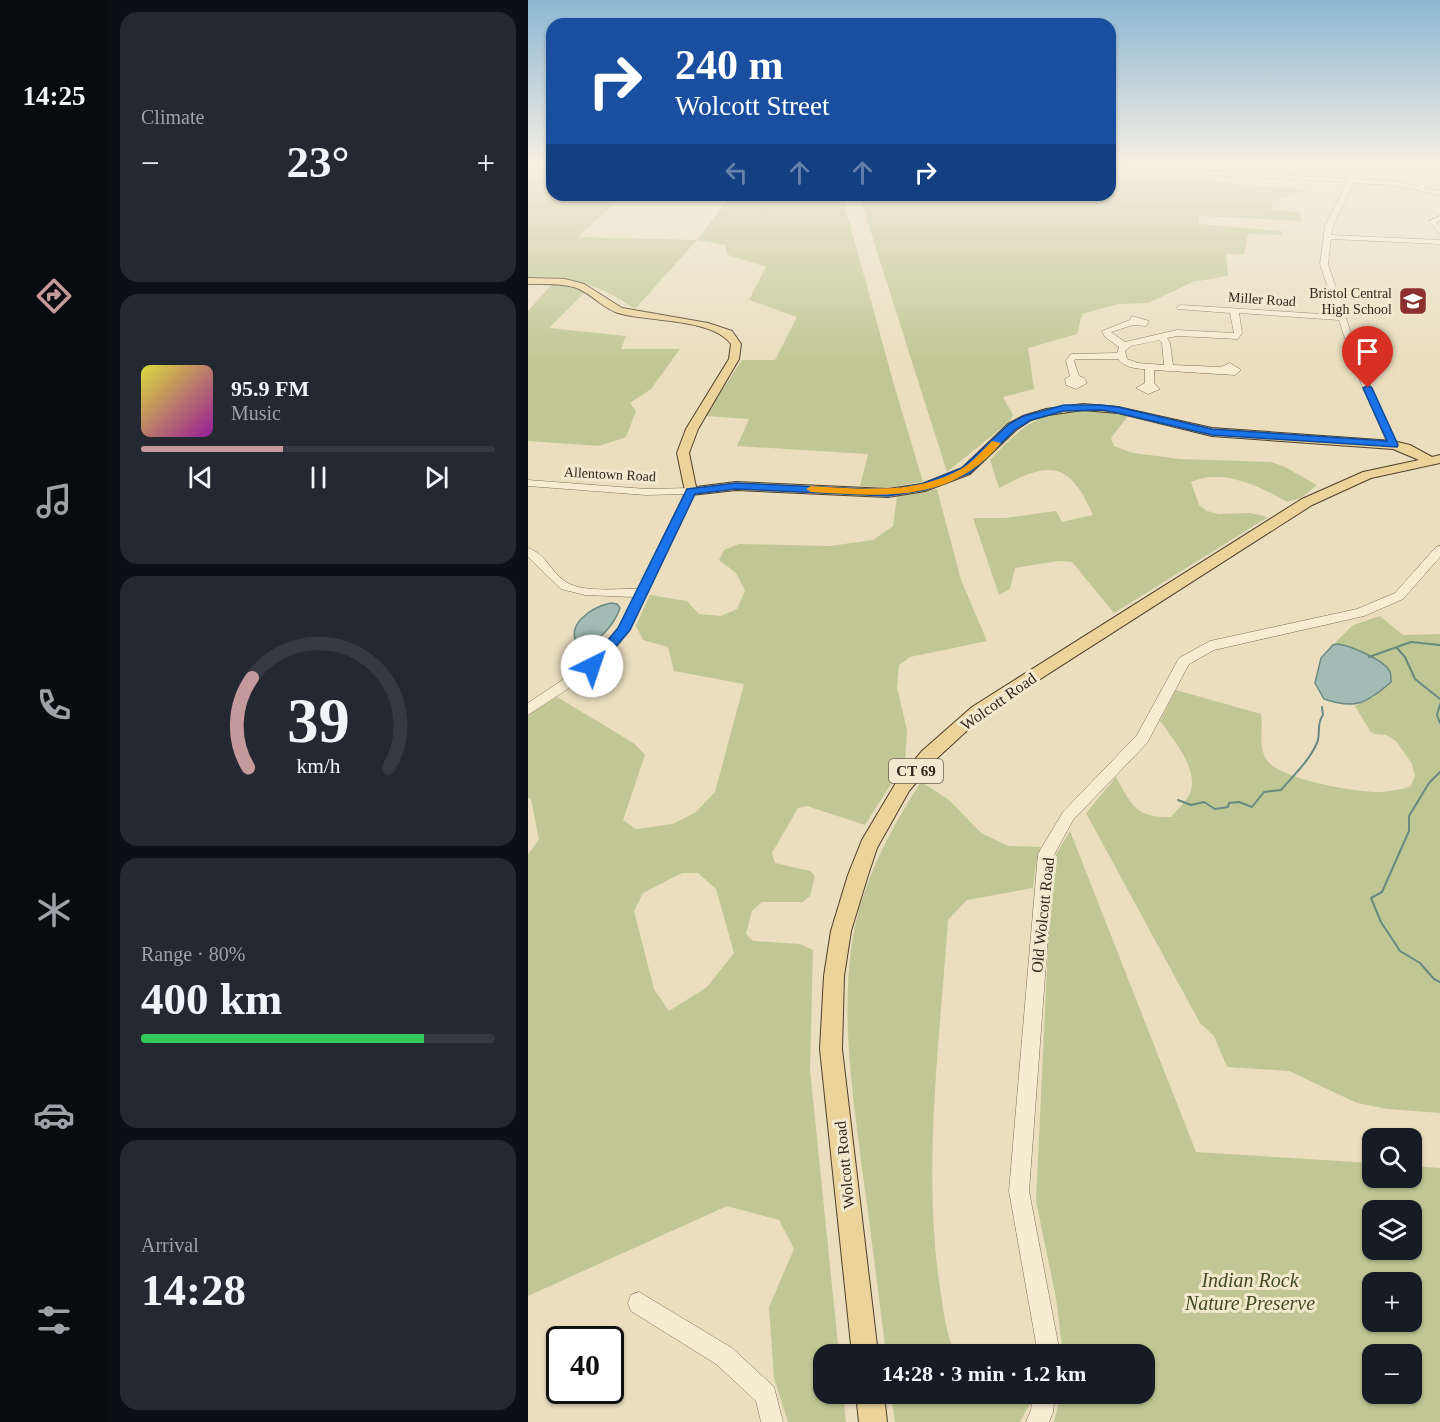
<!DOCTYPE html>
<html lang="en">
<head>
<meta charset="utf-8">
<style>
	:root { --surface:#171b24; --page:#242831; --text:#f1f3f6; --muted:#9ea1a6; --line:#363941; --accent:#c49a9c }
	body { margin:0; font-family:"Times New Roman",serif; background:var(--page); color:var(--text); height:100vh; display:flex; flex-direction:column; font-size:22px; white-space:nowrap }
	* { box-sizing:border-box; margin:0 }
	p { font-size:20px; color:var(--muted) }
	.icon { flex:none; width:33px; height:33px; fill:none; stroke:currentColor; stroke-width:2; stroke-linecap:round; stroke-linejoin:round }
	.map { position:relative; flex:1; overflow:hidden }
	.drawer { display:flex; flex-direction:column; gap:12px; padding:12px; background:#0d0f14; width:420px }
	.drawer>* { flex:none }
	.hud { position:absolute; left:18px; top:18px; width:570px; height:183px; border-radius:18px; box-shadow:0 2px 4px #0004; background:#1a4fa0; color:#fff; overflow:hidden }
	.tools { position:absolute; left:834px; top:1128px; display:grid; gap:12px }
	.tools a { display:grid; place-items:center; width:60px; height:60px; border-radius:12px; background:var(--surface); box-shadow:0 2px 4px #0004; font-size:30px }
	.speed { position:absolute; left:18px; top:1326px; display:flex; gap:12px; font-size:30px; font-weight:700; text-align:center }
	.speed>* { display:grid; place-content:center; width:78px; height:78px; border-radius:50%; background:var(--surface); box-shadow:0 2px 4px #0004; line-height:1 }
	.speed .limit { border:3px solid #111; border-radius:9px; background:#fff; color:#111 }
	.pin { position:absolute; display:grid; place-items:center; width:51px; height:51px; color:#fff; margin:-62px -26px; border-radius:50% 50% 50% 0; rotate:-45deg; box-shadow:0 0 6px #0007 }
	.pin .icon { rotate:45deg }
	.me { position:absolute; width:66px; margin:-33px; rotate:41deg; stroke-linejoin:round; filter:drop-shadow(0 0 4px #0008) }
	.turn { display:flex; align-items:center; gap:21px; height:126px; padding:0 30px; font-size:27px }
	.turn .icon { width:78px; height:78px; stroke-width:2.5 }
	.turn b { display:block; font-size:42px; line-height:51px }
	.lanes { display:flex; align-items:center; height:57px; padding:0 30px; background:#0003; justify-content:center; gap:30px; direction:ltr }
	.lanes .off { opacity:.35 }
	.big { font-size:45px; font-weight:700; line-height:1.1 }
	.drawer .tile { flex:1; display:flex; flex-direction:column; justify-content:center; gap:9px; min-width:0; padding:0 21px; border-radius:18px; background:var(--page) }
	.drawer .dial { align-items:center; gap:0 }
	.dial svg { height:156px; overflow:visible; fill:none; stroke:var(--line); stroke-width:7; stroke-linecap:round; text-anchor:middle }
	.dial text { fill:var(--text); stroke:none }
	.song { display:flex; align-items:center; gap:18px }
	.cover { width:72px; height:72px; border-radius:9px; background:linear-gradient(135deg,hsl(60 70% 55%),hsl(300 70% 35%)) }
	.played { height:6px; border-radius:3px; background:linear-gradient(90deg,var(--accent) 40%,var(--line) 40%) }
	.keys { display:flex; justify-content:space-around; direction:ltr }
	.heat { display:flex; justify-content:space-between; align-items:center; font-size:33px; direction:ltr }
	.charge { height:9px; border-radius:4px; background:linear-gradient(90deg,#34c759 80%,var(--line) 0) }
	.trip { position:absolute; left:285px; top:1344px; width:342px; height:60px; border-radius:18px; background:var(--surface); box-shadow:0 2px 4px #0004; font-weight:700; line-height:60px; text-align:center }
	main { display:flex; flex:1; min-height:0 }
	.tab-bar { display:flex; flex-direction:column; width:108px; justify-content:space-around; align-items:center; background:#090b0e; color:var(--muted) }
	.tab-bar .icon { width:42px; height:42px }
	.tab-bar .selected { color:var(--accent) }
	.tab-bar b { font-size:27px; color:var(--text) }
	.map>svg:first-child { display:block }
	.green { fill:#c0c794; fill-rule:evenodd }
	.water { fill:#a2bcb5; stroke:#6a8982; stroke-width:1.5 }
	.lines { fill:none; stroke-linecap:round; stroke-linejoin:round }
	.stream { stroke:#6a8982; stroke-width:2 }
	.minor-casing { stroke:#826f59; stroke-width:1 }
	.major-casing { stroke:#4f3e2d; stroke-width:2 }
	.minor { fill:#f6ecd2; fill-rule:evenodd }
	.major { fill:#ecd399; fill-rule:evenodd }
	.route { fill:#1a73e8; stroke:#114b97; stroke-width:1.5 }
	.slow { fill:#f59e0b }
	.labels { text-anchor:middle; stroke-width:6; stroke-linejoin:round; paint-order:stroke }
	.far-poi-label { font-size:14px; fill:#32271c; stroke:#f2e8ce; text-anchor:end }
	.far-street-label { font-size:14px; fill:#32271c; stroke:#f2e8ce }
	.shield { fill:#f2e8ce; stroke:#6c6151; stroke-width:1.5 }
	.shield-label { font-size:15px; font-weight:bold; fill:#32271c }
	.street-label { font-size:16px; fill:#32271c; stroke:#f2e8ce }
	.near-park-label { font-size:20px; font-style:italic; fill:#424d24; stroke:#f2e8ce }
</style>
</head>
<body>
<main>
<nav class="tab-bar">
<b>14:25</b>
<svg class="icon selected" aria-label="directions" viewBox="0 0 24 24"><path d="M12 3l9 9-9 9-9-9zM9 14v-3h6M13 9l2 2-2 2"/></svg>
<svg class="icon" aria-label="music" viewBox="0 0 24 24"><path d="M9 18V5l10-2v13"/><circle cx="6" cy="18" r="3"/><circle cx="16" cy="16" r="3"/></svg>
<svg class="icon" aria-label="phone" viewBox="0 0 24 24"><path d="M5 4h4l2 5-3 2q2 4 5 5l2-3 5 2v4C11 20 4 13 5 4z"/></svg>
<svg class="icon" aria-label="climate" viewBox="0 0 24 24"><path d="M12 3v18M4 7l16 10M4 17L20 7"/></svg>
<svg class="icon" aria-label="car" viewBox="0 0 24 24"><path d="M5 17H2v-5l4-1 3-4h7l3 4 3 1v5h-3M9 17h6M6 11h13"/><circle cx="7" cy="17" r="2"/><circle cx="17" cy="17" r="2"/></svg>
<svg class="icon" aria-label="filters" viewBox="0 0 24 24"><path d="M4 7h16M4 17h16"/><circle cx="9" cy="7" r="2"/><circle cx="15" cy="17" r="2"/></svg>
</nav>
<section class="drawer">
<div class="tile"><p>Climate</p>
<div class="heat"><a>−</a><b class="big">23°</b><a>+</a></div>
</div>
<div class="tile">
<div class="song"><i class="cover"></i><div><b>95.9 FM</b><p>Music</p></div></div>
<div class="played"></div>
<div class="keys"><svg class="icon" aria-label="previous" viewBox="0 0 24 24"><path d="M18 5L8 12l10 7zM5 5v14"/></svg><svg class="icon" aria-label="pause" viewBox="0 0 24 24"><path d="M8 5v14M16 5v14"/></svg><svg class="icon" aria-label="next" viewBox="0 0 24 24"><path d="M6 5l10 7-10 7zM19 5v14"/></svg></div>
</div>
<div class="tile dial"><svg viewBox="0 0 100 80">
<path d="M14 69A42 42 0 1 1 86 69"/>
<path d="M14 69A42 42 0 0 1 16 23" stroke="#c49a9c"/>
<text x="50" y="56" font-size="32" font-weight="700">39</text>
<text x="50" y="72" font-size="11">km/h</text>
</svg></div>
<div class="tile"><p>Range · 80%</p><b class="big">400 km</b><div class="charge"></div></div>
<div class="tile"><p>Arrival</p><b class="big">14:28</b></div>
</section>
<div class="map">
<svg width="912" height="1422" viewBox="0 0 912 1422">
	<rect width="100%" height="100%" fill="#eadebf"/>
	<g class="green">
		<path d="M0 164H24V195H96L50 237 169 240 203 195H314L366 385 395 482 358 488 332 486 340 454 209 446 221 419 177 416 214 360H247L269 317 221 300 238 267 200 255 197 245 169 240 107 309C70 283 45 279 0 277Z"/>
		<polygon points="582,164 667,164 656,171 679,181 780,190 745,201 743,210 772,212 773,221 671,216 671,224 754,231 754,235 720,234 716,254 698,254 700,276 665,282 620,303 590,304 554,314 549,334 500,348 506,389 475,397 485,415 481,422 419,472 331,195 582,195"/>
		<polygon points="25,283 49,287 57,292 21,328 98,336 93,349 152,349 123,389 102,403 108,411 98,437 71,446 0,441 0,311"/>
		<path d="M566 410 600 416 583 438 586 446 605 453 652 459 743 462 757 467 789 485 773 498 759 502C732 486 694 468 663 482L671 505 679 511 691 514 722 513 740 517 586 613 544 562 530 561 487 568 482 589 471 595 445 518H477L528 511 534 522 565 515C541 460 521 461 471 488L462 460C499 421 510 412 566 410Z"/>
		<path d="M409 489 433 580 459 641 382 657 371 665 369 687 379 730 377 762 337 825 279 806 270 808 244 853 247 863 282 871 287 876 282 896 275 902H234L224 911 218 934 225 941 272 944 285 950 282 1070 311 1354H296V1394H315L318 1422H260L246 1378 241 1307 266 1249 251 1220 199 1206 0 1296V854L11 840 3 799 0 798V715L29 697 107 744 117 755 95 820 108 829 145 824 168 812 187 792 216 684 146 671 140 647 115 640 108 626 122 595 159 601 171 614 193 616 209 609 217 591 208 573 191 560 196 550 211 544 302 546 345 540 365 526 369 496ZM154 873H170L188 889 206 953 179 987 141 1011 126 989 106 911 115 893Z"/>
		<path d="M852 616 875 635 912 634V1113L860 1109 829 1103 761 1071 699 1067 686 1036 672 1023 558 813 588 777C604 805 607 818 643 817 649 810 661 799 663 790 669 766 644 738 632 721L648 690 733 714C736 729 729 745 739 760 752 780 831 793 854 792 863 791 873 789 882 787L887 776 884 764 868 741 858 735 846 734 842 731 827 706 846 697 857 665 818 645H805L825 625Z"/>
		<path d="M393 782 420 799 453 833 480 846 513 847 508 863 505 888 439 900 420 920C412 1038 394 1171 412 1288 416 1311 417 1334 428 1354H358C350 1290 342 1225 333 1161 324 1088 313 1016 324 943 333 884 361 831 393 782Z"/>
		<path d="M542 831 668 1152 844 1163V1178H884V1166L912 1168V1422H526L533 1394H616V1354H535L528 1298 508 1201 523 885 527 856ZM844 1210H884V1250H844ZM844 1282H884V1322H844ZM844 1354H884V1394H844Z"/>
		<polygon points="363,1394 503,1394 503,1401 492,1422 367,1422"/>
	</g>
	<g class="water">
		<path d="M83 603 89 604 92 608C86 625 72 639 57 648L51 647C35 625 64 607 83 603Z"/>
		<path d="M810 644C823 646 857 660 862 672 863 673 863 681 863 682 839 703 828 710 796 699L787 683 793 658 805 645Z"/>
	</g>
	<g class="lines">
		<g class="stream">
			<polyline points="869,648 877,657 887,679 912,699"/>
			<polyline points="841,657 883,642 912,645"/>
			<polyline points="912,704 909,715 912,723"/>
			<polyline points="912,772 901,783 881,816 881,831 854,892 843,898 853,922 872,951 892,963 906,979 912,982"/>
			<path d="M650 800 663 805 676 802 687 809 700 807 701 803 711 802 724 807 736 792 753 790C766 775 781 761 789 743 793 733 788 724 795 715L794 707"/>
		</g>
		<g class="minor-casing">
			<g id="minor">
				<path d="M828 164H834L827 179 865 181 890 186 896 175 907 176 900 178 896 188 912 191V195L865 185 825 183 805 226 803 235 912 240V244L803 239 800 264 835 369 870 445 869 447H861L860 445 827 369 811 320 711 313 714 333 710 339 649 336 639 338 642 343 645 365 693 367 702 363 713 370 707 375 626 370V383L632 389 620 394 608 388 617 383V369C608 369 596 367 590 359H548L546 361 551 376 556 378 559 383 548 389 538 385 537 379 542 376 538 361 543 354 589 353 591 347 577 337 574 331 602 320 604 316 621 321 618 326 605 325 583 332 597 342 649 330 706 333 702 313 650 309 649 307 653 305 809 315 792 264 797 226 819 182 680 175 663 169 666 167 680 171 821 179ZM631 340 634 343 636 365 610 363 599 359 597 351 603 346Z"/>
				<polygon points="912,216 912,220 908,222 912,227 912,234 901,221"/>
				<path d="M0 480 118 489 163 488 168 491 100 633 70 669 0 715V703L60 663 91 628 106 597 57 595 33 589 0 557V548C17 553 22 570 35 580 53 594 88 588 110 589L156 494 118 495 0 486Z"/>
				<polygon points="912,546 912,557 875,599 836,616 686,650 661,664 619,743 545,820 526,855 501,1191 530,1343 530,1354 508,1354 508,1343 481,1191 510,854 513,849 535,812 609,735 651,658 682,641 829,609 867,593 908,547"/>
				<polygon points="111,1292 204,1348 246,1387 255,1422 233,1422 228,1401 188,1364 103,1311 100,1303 103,1295"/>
				<polygon points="505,1394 527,1394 525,1412 521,1422 498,1422 503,1410"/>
			</g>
		</g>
		<g class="major-casing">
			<g id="major">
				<path d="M0 278 37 279 56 284 94 308 180 323 204 331 213 344 211 359 170 429 161 453 168 487 208 482 360 489 394 484 434 468 480 424 495 416 518 409 555 404 590 407 684 428 865 441 882 445 904 457 912 455V463L843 478 784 505 456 715 406 761 381 791 349 848 340 875 323 931 316 976 314 1049 350 1354H324L292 1049 296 976 303 931 320 875 334 840 369 781 394 751 444 707 774 499 835 472 891 460 865 449 684 436 590 413 555 410 520 415 503 420 488 430 442 474 397 491 360 497 208 490 163 495 157 491 149 453 158 429 201 359 203 344C184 318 120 322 90 313 74 308 62 292 46 287 31 283 15 284 0 284Z"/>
				<polygon points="328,1394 356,1394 359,1422 331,1422"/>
			</g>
		</g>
		<use href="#minor" class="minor"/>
		<use href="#major" class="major"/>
	</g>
	<linearGradient id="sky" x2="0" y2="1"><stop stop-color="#8cb7d4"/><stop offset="0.45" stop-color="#f6f0e2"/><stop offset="1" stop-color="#f6f0e2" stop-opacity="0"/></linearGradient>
	<rect width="912" height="363" fill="url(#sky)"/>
	<polygon class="route" points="840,385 844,388 870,445 869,447 684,435 590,413 573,410 536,411 503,420 488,429 442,473 397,490 360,496 208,489 167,494 102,630 69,669 60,669 58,666 90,628 159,489 208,483 360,490 394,484 434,468 481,424 496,416 536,405 573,405 590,407 684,429 859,441 835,388"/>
	<path class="slow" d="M464 441 473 443C422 504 355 496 283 492L278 489 283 486C334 489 387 495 433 469 445 462 455 450 464 441Z"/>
	<defs>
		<g id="school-square" transform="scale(1.5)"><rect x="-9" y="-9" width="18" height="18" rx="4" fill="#8c2e2d" stroke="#f2e8ce"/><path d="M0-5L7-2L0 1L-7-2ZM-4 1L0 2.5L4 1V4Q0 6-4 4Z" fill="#fff"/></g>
	</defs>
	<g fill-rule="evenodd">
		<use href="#school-square" x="885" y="301"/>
	</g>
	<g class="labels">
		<g class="far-poi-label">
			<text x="864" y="298">Bristol Central<tspan x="864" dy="16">High School</tspan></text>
		</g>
		<g class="far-street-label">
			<text transform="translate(734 299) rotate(4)" y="5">Miller Road</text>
			<text transform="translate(82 474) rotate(3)" y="5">Allentown Road</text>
		</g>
		<rect class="shield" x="361" y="759" width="54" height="24" rx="4.5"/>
		<g class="shield-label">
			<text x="388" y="776">CT 69</text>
		</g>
		<g class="street-label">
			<text transform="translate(470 701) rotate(-35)" y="6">Wolcott Road</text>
			<text transform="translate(514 915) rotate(-84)" y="6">Old Wolcott Road</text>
			<text transform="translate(316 1165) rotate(-96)" y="6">Wolcott Road</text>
		</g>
		<g class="near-park-label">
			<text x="722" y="1287">Indian Rock<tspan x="722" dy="23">Nature Preserve</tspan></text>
		</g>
	</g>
</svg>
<div class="tools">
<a><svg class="icon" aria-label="search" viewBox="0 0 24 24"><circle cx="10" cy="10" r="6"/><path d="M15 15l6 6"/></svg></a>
<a><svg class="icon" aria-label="layers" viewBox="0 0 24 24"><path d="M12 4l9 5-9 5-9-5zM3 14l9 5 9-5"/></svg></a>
<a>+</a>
<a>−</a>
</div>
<div class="speed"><div class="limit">40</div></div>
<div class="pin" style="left:840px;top:388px;background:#d93025"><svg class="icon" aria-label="arrive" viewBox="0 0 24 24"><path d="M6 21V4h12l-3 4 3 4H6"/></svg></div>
<svg class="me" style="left:64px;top:666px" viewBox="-20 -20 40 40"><circle r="19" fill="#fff"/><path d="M0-13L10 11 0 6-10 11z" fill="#1a73e8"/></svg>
<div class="trip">14:28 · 3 min · 1.2 km</div>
<div class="hud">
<div class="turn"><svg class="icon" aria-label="right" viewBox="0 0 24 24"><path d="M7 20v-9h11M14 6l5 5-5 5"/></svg><div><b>240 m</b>Wolcott Street</div></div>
<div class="lanes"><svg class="icon off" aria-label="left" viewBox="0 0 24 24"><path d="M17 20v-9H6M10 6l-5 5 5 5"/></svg><svg class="icon off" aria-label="ahead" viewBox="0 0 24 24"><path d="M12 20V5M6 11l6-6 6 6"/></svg><svg class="icon off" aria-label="ahead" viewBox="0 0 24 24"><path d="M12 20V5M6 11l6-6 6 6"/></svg><svg class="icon" aria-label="right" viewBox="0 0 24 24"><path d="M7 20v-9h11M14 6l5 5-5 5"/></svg></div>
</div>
</div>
</main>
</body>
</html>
